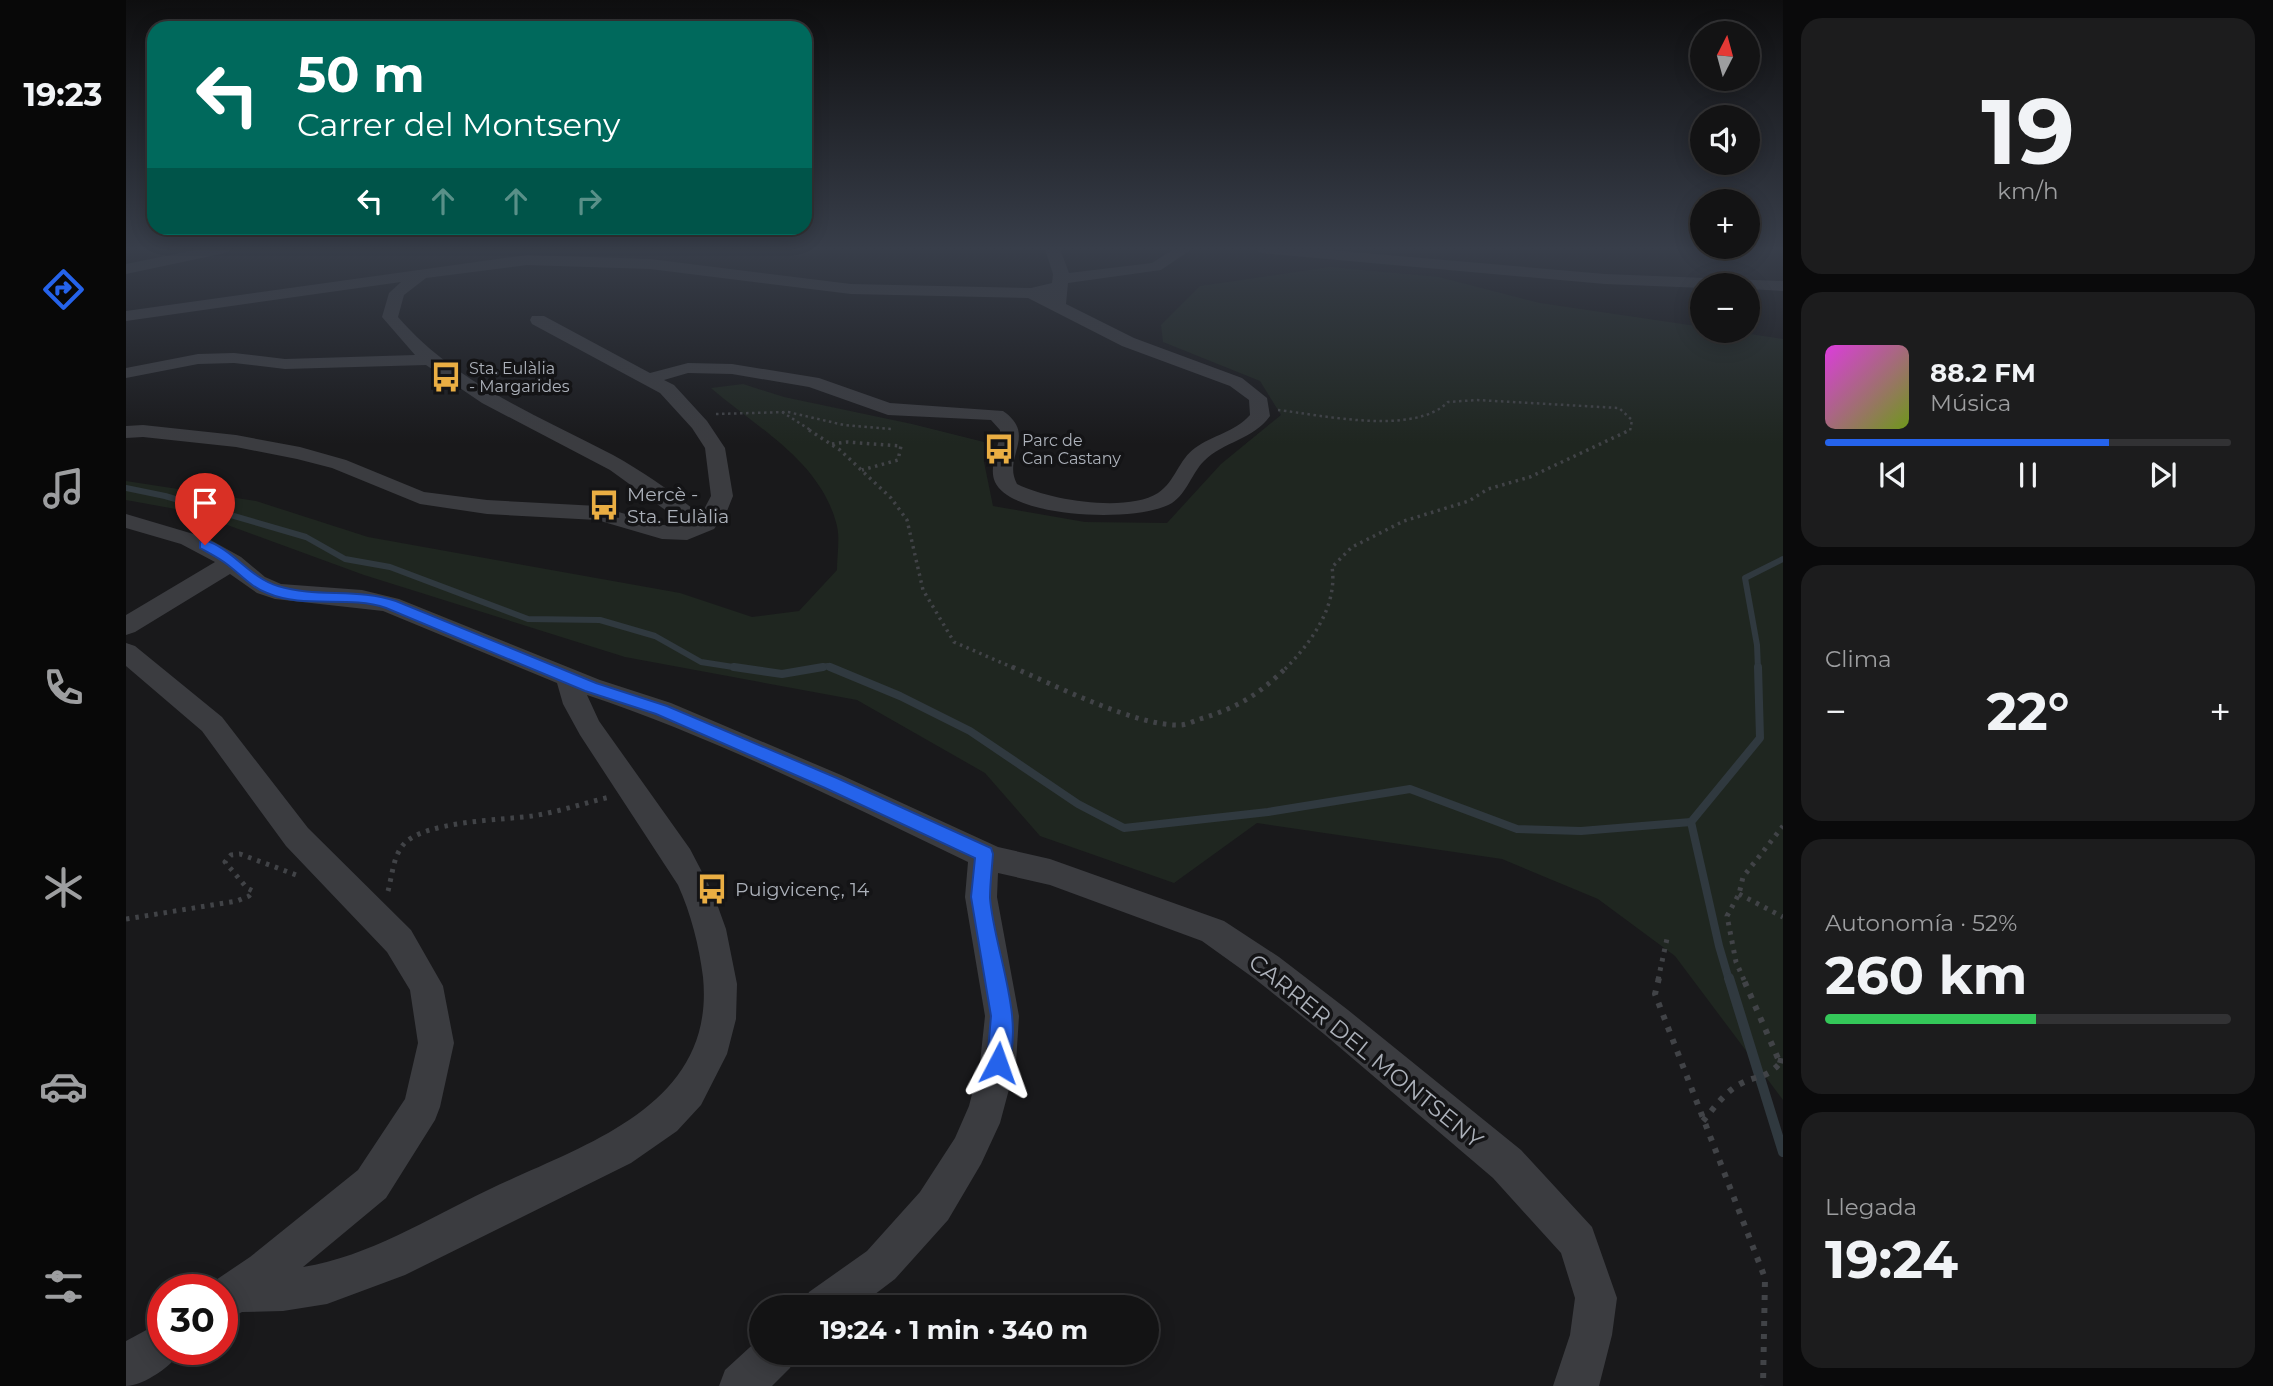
<!DOCTYPE html>
<html lang="es">
<head>
<meta charset="utf-8">
<style>
	:root { --surface:#131314; --page:#1c1c1d; --text:#f1f3f6; --muted:#9d9ea0; --line:#323234; --accent:#2563eb }
	body { margin:0; font-family:Montserrat,sans-serif; background:var(--page); color:var(--text); height:100vh; display:flex; flex-direction:column; font-size:26px; white-space:nowrap }
	* { box-sizing:border-box; margin:0 }
	p { font-size:23px; color:var(--muted) }
	.icon { flex:none; width:38px; height:38px; fill:none; stroke:currentColor; stroke-width:2; stroke-linecap:round; stroke-linejoin:round }
	.map { position:relative; flex:1; overflow:hidden }
	.panel { display:flex; flex-direction:column; gap:18px; padding:18px; background:#0a0a0b; width:490px }
	.panel>* { flex:none }
	.hud { position:absolute; left:21px; top:21px; width:665px; height:214px; border-radius:21px; box-shadow:0 4px 18px #0003,0 0 0 2px var(--line); background:#00695c; color:#fff; overflow:hidden }
	.needle { width:46px; rotate:6deg }
	.fabs { position:absolute; left:1564px; top:21px; display:grid; gap:14px }
	.fabs a { display:grid; place-items:center; width:70px; height:70px; border-radius:50%; background:var(--surface); box-shadow:0 4px 18px #0003,0 0 0 2px var(--line); font-size:35px }
	.speed { position:absolute; left:21px; top:1274px; display:flex; gap:14px; font-size:35px; font-weight:700; text-align:center }
	.speed>* { display:grid; place-content:center; width:91px; height:91px; border-radius:50%; background:var(--surface); box-shadow:0 4px 18px #0003,0 0 0 2px var(--line); line-height:1 }
	.speed .limit { border:10px solid #d22; background:#fff; color:#111 }
	.pin { position:absolute; display:grid; place-items:center; width:60px; height:60px; color:#fff; margin:-72px -30px; border-radius:50% 50% 50% 0; rotate:-45deg; box-shadow:0 0 7px #0007 }
	.pin .icon { rotate:45deg }
	.me { position:absolute; width:77px; margin:-38px; rotate:4deg; stroke-linejoin:round; filter:drop-shadow(0 0 5px #0008) }
	.turn { display:flex; align-items:center; gap:24px; height:147px; padding:0 35px; font-size:32px }
	.turn .icon { width:91px; height:91px; stroke-width:2.5 }
	.turn b { display:block; font-size:49px; line-height:60px }
	.lanes { display:flex; align-items:center; height:66px; padding:0 35px; background:#0003; justify-content:center; gap:35px; direction:ltr }
	.lanes .off { opacity:.35 }
	.big { font-size:52px; font-weight:700; line-height:1.1 }
	.panel .card { flex:1; display:flex; flex-direction:column; justify-content:center; gap:10px; min-width:0; padding:0 24px; border-radius:21px; background:var(--page) }
	.panel .dial { align-items:center; gap:0 }
	.dial b { font-size:91px; line-height:1 }
	.song { display:flex; align-items:center; gap:21px }
	.cover { width:84px; height:84px; border-radius:10px; background:linear-gradient(135deg,hsl(300 70% 55%),hsl(80 70% 35%)) }
	.played { height:7px; border-radius:4px; background:linear-gradient(90deg,var(--accent) 70%,var(--line) 70%) }
	.keys { display:flex; justify-content:space-around; direction:ltr }
	.heat { display:flex; justify-content:space-between; align-items:center; font-size:38px; direction:ltr }
	.charge { height:10px; border-radius:5px; background:linear-gradient(90deg,#34c759 52%,var(--line) 0) }
	.trip { position:absolute; left:623px; top:1295px; width:410px; height:70px; border-radius:35px; background:var(--surface); box-shadow:0 4px 18px #0003,0 0 0 2px var(--line); font-weight:700; line-height:70px; text-align:center }
	main { display:flex; flex:1; min-height:0 }
	.tab-bar { display:flex; flex-direction:column; width:126px; justify-content:space-around; align-items:center; background:#080808; color:var(--muted) }
	.tab-bar .icon { width:49px; height:49px }
	.tab-bar .active { color:var(--accent) }
	.tab-bar b { font-size:32px; color:var(--text) }
	.map>svg:first-child { display:block }
	.green { fill:#1f2620 }
	.lines { fill:none; stroke-linecap:round; stroke-linejoin:round }
	.stream-far2 { stroke:#30393f; stroke-width:6 }
	.stream-far1 { stroke:#30393f; stroke-width:8 }
	.stream { stroke:#30393f; stroke-width:10 }
	.path-far3 { stroke:#414347; stroke-width:2.5; stroke-dasharray:2.5 3.5; stroke-linecap:butt }
	.path-far2 { stroke:#414347; stroke-width:3.5; stroke-dasharray:2.5 4.5; stroke-linecap:butt }
	.path-far1 { stroke:#414347; stroke-width:5; stroke-dasharray:3.5 6; stroke-linecap:butt }
	.path { stroke:#414347; stroke-width:6; stroke-dasharray:5 8; stroke-linecap:butt }
	.minor { fill:#3b3c40; fill-rule:evenodd }
	.route { fill:#2563eb; stroke:#184099; stroke-width:2 }
	.labels { text-anchor:middle; stroke-width:7; stroke-linejoin:round; paint-order:stroke }
	.far-poi-label { font-size:16px; fill:#acb1ba; stroke:#141416; text-anchor:start }
	.poi-label { font-size:19px; fill:#acb1ba; stroke:#141416; text-anchor:start }
	.near-street-label { font-size:23px; fill:#acb1ba; stroke:#141416 }
</style>
</head>
<body>
<main>
<nav class="tab-bar">
<b>19:23</b>
<svg class="icon active" aria-label="directions" viewBox="0 0 24 24"><path d="M12 3l9 9-9 9-9-9zM9 14v-3h6M13 9l2 2-2 2"/></svg>
<svg class="icon" aria-label="music" viewBox="0 0 24 24"><path d="M9 18V5l10-2v13"/><circle cx="6" cy="18" r="3"/><circle cx="16" cy="16" r="3"/></svg>
<svg class="icon" aria-label="phone" viewBox="0 0 24 24"><path d="M5 4h4l2 5-3 2q2 4 5 5l2-3 5 2v4C11 20 4 13 5 4z"/></svg>
<svg class="icon" aria-label="climate" viewBox="0 0 24 24"><path d="M12 3v18M4 7l16 10M4 17L20 7"/></svg>
<svg class="icon" aria-label="car" viewBox="0 0 24 24"><path d="M5 17H2v-5l4-1 3-4h7l3 4 3 1v5h-3M9 17h6M6 11h13"/><circle cx="7" cy="17" r="2"/><circle cx="17" cy="17" r="2"/></svg>
<svg class="icon" aria-label="filters" viewBox="0 0 24 24"><path d="M4 7h16M4 17h16"/><circle cx="9" cy="7" r="2"/><circle cx="15" cy="17" r="2"/></svg>
</nav>
<div class="map">
<svg width="1657" height="1386" viewBox="0 0 1657 1386">
	<rect width="100%" height="100%" fill="#19191b"/>
	<path class="green" d="M1204 267 1313 277 1414 303 1577 327V331H1604L1657 339V1100L1549 956 1472 899 1376 859 1131 823 1048 883 914 836 859 773 731 700 499 657 238 575 66 512 0 500V481L130 501 242 537 554 593 626 617 673 611 711 570C711 556 714 539 711 526 695 461 632 429 585 388L617 384 658 397 786 424 862 443 858 462 867 506 959 522 1041 523 1095 464 1155 415 1134 381 1037 342 1035 325 1074 286Z"/>
	<g class="lines">
		<g class="stream-far2">
			<polyline points="0,488 39,496 180,537 219,559 264,567 402,619 474,620 529,636 575,662 620,669"/>
			<polyline points="687,669 702,666 708,669"/>
			<polyline points="1632,669 1631,645 1619,578 1657,559"/>
		</g>
		<g class="stream-far1">
			<polyline points="608,667 656,674 697,667"/>
			<polyline points="704,667 774,696 844,731 952,804 998,828 1142,812 1284,789 1391,829 1455,831 1565,822"/>
			<polyline points="1603,980 1593,946 1565,822 1634,738 1632,667"/>
		</g>
		<polyline class="stream" points="1603,978 1657,1152"/>
		<g class="path-far3">
			<path d="M1152 410C1196 415 1288 436 1322 402L1351 400 1493 408 1506 420 1504 431"/>
			<polyline points="656,412 686,431"/>
			<polyline points="590,414 662,412 718,425 765,429"/>
		</g>
		<g class="path-far2">
			<polyline points="683,430 714,450 765,498 781,520 797,590 828,642 890,669"/>
			<polyline points="706,444 721,442 775,446 772,460 736,470"/>
			<path d="M1159 669C1185 643 1212 606 1206 567L1226 547 1278 521 1343 501 1362 489 1404 477 1504 430"/>
		</g>
		<g class="path-far1">
			<path d="M886 667C926 684 1012 727 1054 725 1060 725 1068 721 1074 719 1113 707 1132 695 1161 667"/>
			<path d="M262 891C266 877 267 857 277 845 296 821 377 820 406 816 432 812 458 803 484 797"/>
			<polyline points="1613,894 1657,917"/>
			<polyline points="0,919 111,901 123,896 127,891 121,888 99,862 105,855 114,854 173,876"/>
			<polyline points="1532,980 1542,934"/>
			<polyline points="1618,980 1610,962 1601,916 1613,894 1617,877 1657,826"/>
		</g>
		<g class="path">
			<polyline points="1533,978 1529,994 1639,1278 1637,1386"/>
			<polyline points="1654,1063 1657,1051"/>
			<path d="M1577 1121C1588 1108 1599 1092 1614 1084 1631 1075 1640 1079 1654 1063L1617 978"/>
		</g>
		<g class="minor">
			<polygon points="74,249 106,249 99,253 0,274 0,264"/>
			<path d="M919 249H934L943 273 1026 263 1048 249H1066L1035 270 942 283 940 304 1008 338 1116 378 1141 398 1144 416C1127 440 1098 441 1078 461 1066 473 1061 493 1046 503 1014 523 886 519 869 482 862 466 874 446 874 430L865 420 762 415 683 387 606 374 562 373 538 380 548 385 581 421 599 448 607 496 601 511 588 529 561 540 536 539 471 520 361 514 294 504 206 468 171 459 110 447 17 437 0 438V426L17 425 110 435 174 447 220 460 298 492 361 500 472 506 537 525 558 526 560 525 484 470 356 403 300 365 159 369 108 363 72 364 0 378V368L72 354 108 353 159 359 289 355 256 317 263 293 275 282 0 321V311L401 255 524 259 725 284 905 288 926 283 927 274ZM401 265 524 269 725 294 902 298 996 346 1104 386 1123 400 1124 415C1109 432 1087 435 1069 448 1053 459 1049 482 1032 493 1000 513 923 500 891 484 876 457 912 435 877 411L764 403 693 378 606 364 562 363 524 373 418 316H406L404 320 406 324 534 393 566 428 579 448 585 496 575 515C547 493 518 472 487 455 410 414 330 384 272 317L278 295 300 278Z"/>
			<polygon points="1128,249 1192,249 1479,274 1657,281 1657,291 1622,289 1622,285 1577,285 1577,288 1479,284 1135,253"/>
			<path d="M0 514 81 538 115 557 139 577 155 584 236 590 273 599 474 680 545 703 715 775 872 847 924 859 1098 921 1153 957 1222 1010 1395 1150 1466 1227 1491 1298 1486 1335 1473 1386H1427L1444 1335 1449 1298 1435 1253 1367 1178 1198 1034 1129 979 1076 941 924 885 872 873 871 897 893 1016 890 1063 874 1123 855 1164 822 1220 769 1279 732 1307H677L683 1292 741 1251 794 1192 829 1138 843 1106 854 1063 859 1016 839 897 842 862C717 802 592 739 461 695L473 721 564 849 587 893 600 929 611 984 610 1019 601 1054 575 1105 551 1131 505 1163 279 1275 201 1304 157 1311 116 1312 96 1322V1290H80L81 1286 124 1257 232 1170 279 1099 292 1043 284 990 261 952 160 846 76 731 0 666V643L9 646 96 717 182 828 285 930 317 986 328 1043 314 1107 309 1120 260 1198 177 1267C244 1256 301 1219 362 1190 455 1145 590 1108 577 977 573 945 565 914 552 885L454 735 437 704 431 683 257 611 149 599 131 593 104 574 9 632 0 635V615L89 562 55 544 0 528Z"/>
			<path d="M37 1321V1349H55C49 1365 17 1386 0 1386V1341Z"/>
			<polygon points="635,1337 635,1353 670,1353 664,1368 646,1386 593,1386 599,1370"/>
		</g>
	</g>
	<linearGradient id="sky" x2="0" y2="1"><stop stop-color="#0e0e0f"/><stop offset="0.56" stop-color="#383e4a"/><stop offset="1" stop-color="#383e4a" stop-opacity="0"/></linearGradient>
	<rect width="1657" height="444" fill="url(#sky)"/>
	<path class="route" d="M79 540C107 549 124 578 152 586 190 598 232 588 270 601L470 683 541 706 711 778 865 848 867 854C866 868 864 884 864 898 868 950 901 1021 880 1071L872 1074 865 1071 861 1063 865 1016 845 897 849 858 699 788 530 714 459 691 260 608C222 595 178 609 141 593 125 587 115 575 102 565 93 558 83 553 74 548V542Z"/>
	<defs>
		<g id="bus-bare" transform="scale(2.415)"><path d="M-5-6H5V4H4V6H2V4H-2V6H-4V4H-5ZM-3.5-4V0h7V-4ZM-3.5 1.2v1.5H-2V1.2ZM2 1.2v1.5H3.5V1.2Z" fill="#eaae43" stroke="#141416" stroke-width="2.5" paint-order="stroke"/></g>
	</defs>
	<g fill-rule="evenodd">
		<use href="#bus-bare" x="320" y="377"/>
		<use href="#bus-bare" x="873" y="449"/>
		<use href="#bus-bare" x="478" y="505"/>
		<use href="#bus-bare" x="586" y="889"/>
	</g>
	<g class="labels">
		<g class="far-poi-label">
			<text x="343" y="374">Sta. Eulàlia<tspan x="343" dy="18">- Margarides</tspan></text>
			<text x="896" y="446">Parc de<tspan x="896" dy="18">Can Castany</tspan></text>
		</g>
		<g class="poi-label">
			<text x="501" y="501">Mercè -<tspan x="501" dy="22">Sta. Eulàlia</tspan></text>
			<text x="609" y="896">Puigvicenç, 14</text>
		</g>
		<g class="near-street-label">
			<text transform="translate(1240 1051) rotate(39)" y="8">CARRER DEL MONTSENY</text>
		</g>
	</g>
</svg>
<div class="fabs">
<a><svg class="needle" viewBox="-14 -14 28 28"><path d="M0-13l5 13h-10z" fill="#e53935"/><path d="M0 13l5-13h-10z" fill="#9d9ea0"/></svg></a>
<a><svg class="icon" aria-label="sound" viewBox="0 0 24 24"><path d="M4 9h4l5-4v14l-5-4H4zM17 9q2 3 0 6"/></svg></a>
<a>+</a>
<a>−</a>
</div>
<div class="speed"><div class="limit">30</div></div>
<div class="pin" style="left:79px;top:545px;background:#d93025"><svg class="icon" aria-label="arrive" viewBox="0 0 24 24"><path d="M6 21V4h12l-3 4 3 4H6"/></svg></div>
<svg class="me" style="left:872px;top:1063px" viewBox="-20 -20 40 40"><path d="M0-17L14 15 0 8-14 15z" fill="#2563eb" stroke="#fff" stroke-width="4"/></svg>
<div class="trip">19:24 · 1 min · 340 m</div>
<div class="hud">
<div class="turn"><svg class="icon" aria-label="left" viewBox="0 0 24 24"><path d="M17 20v-9H6M10 6l-5 5 5 5"/></svg><div><b>50 m</b>Carrer del Montseny</div></div>
<div class="lanes"><svg class="icon" aria-label="left" viewBox="0 0 24 24"><path d="M17 20v-9H6M10 6l-5 5 5 5"/></svg><svg class="icon off" aria-label="ahead" viewBox="0 0 24 24"><path d="M12 20V5M6 11l6-6 6 6"/></svg><svg class="icon off" aria-label="ahead" viewBox="0 0 24 24"><path d="M12 20V5M6 11l6-6 6 6"/></svg><svg class="icon off" aria-label="right" viewBox="0 0 24 24"><path d="M7 20v-9h11M14 6l5 5-5 5"/></svg></div>
</div>
</div>
<section class="panel">
<div class="card dial"><b>19</b><p>km/h</p></div>
<div class="card">
<div class="song"><i class="cover"></i><div><b>88.2 FM</b><p>Música</p></div></div>
<div class="played"></div>
<div class="keys"><svg class="icon" aria-label="previous" viewBox="0 0 24 24"><path d="M18 5L8 12l10 7zM5 5v14"/></svg><svg class="icon" aria-label="pause" viewBox="0 0 24 24"><path d="M8 5v14M16 5v14"/></svg><svg class="icon" aria-label="next" viewBox="0 0 24 24"><path d="M6 5l10 7-10 7zM19 5v14"/></svg></div>
</div>
<div class="card"><p>Clima</p>
<div class="heat"><a>−</a><b class="big">22°</b><a>+</a></div>
</div>
<div class="card"><p>Autonomía · 52%</p><b class="big">260 km</b><div class="charge"></div></div>
<div class="card"><p>Llegada</p><b class="big">19:24</b></div>
</section>
</main>
</body>
</html>
